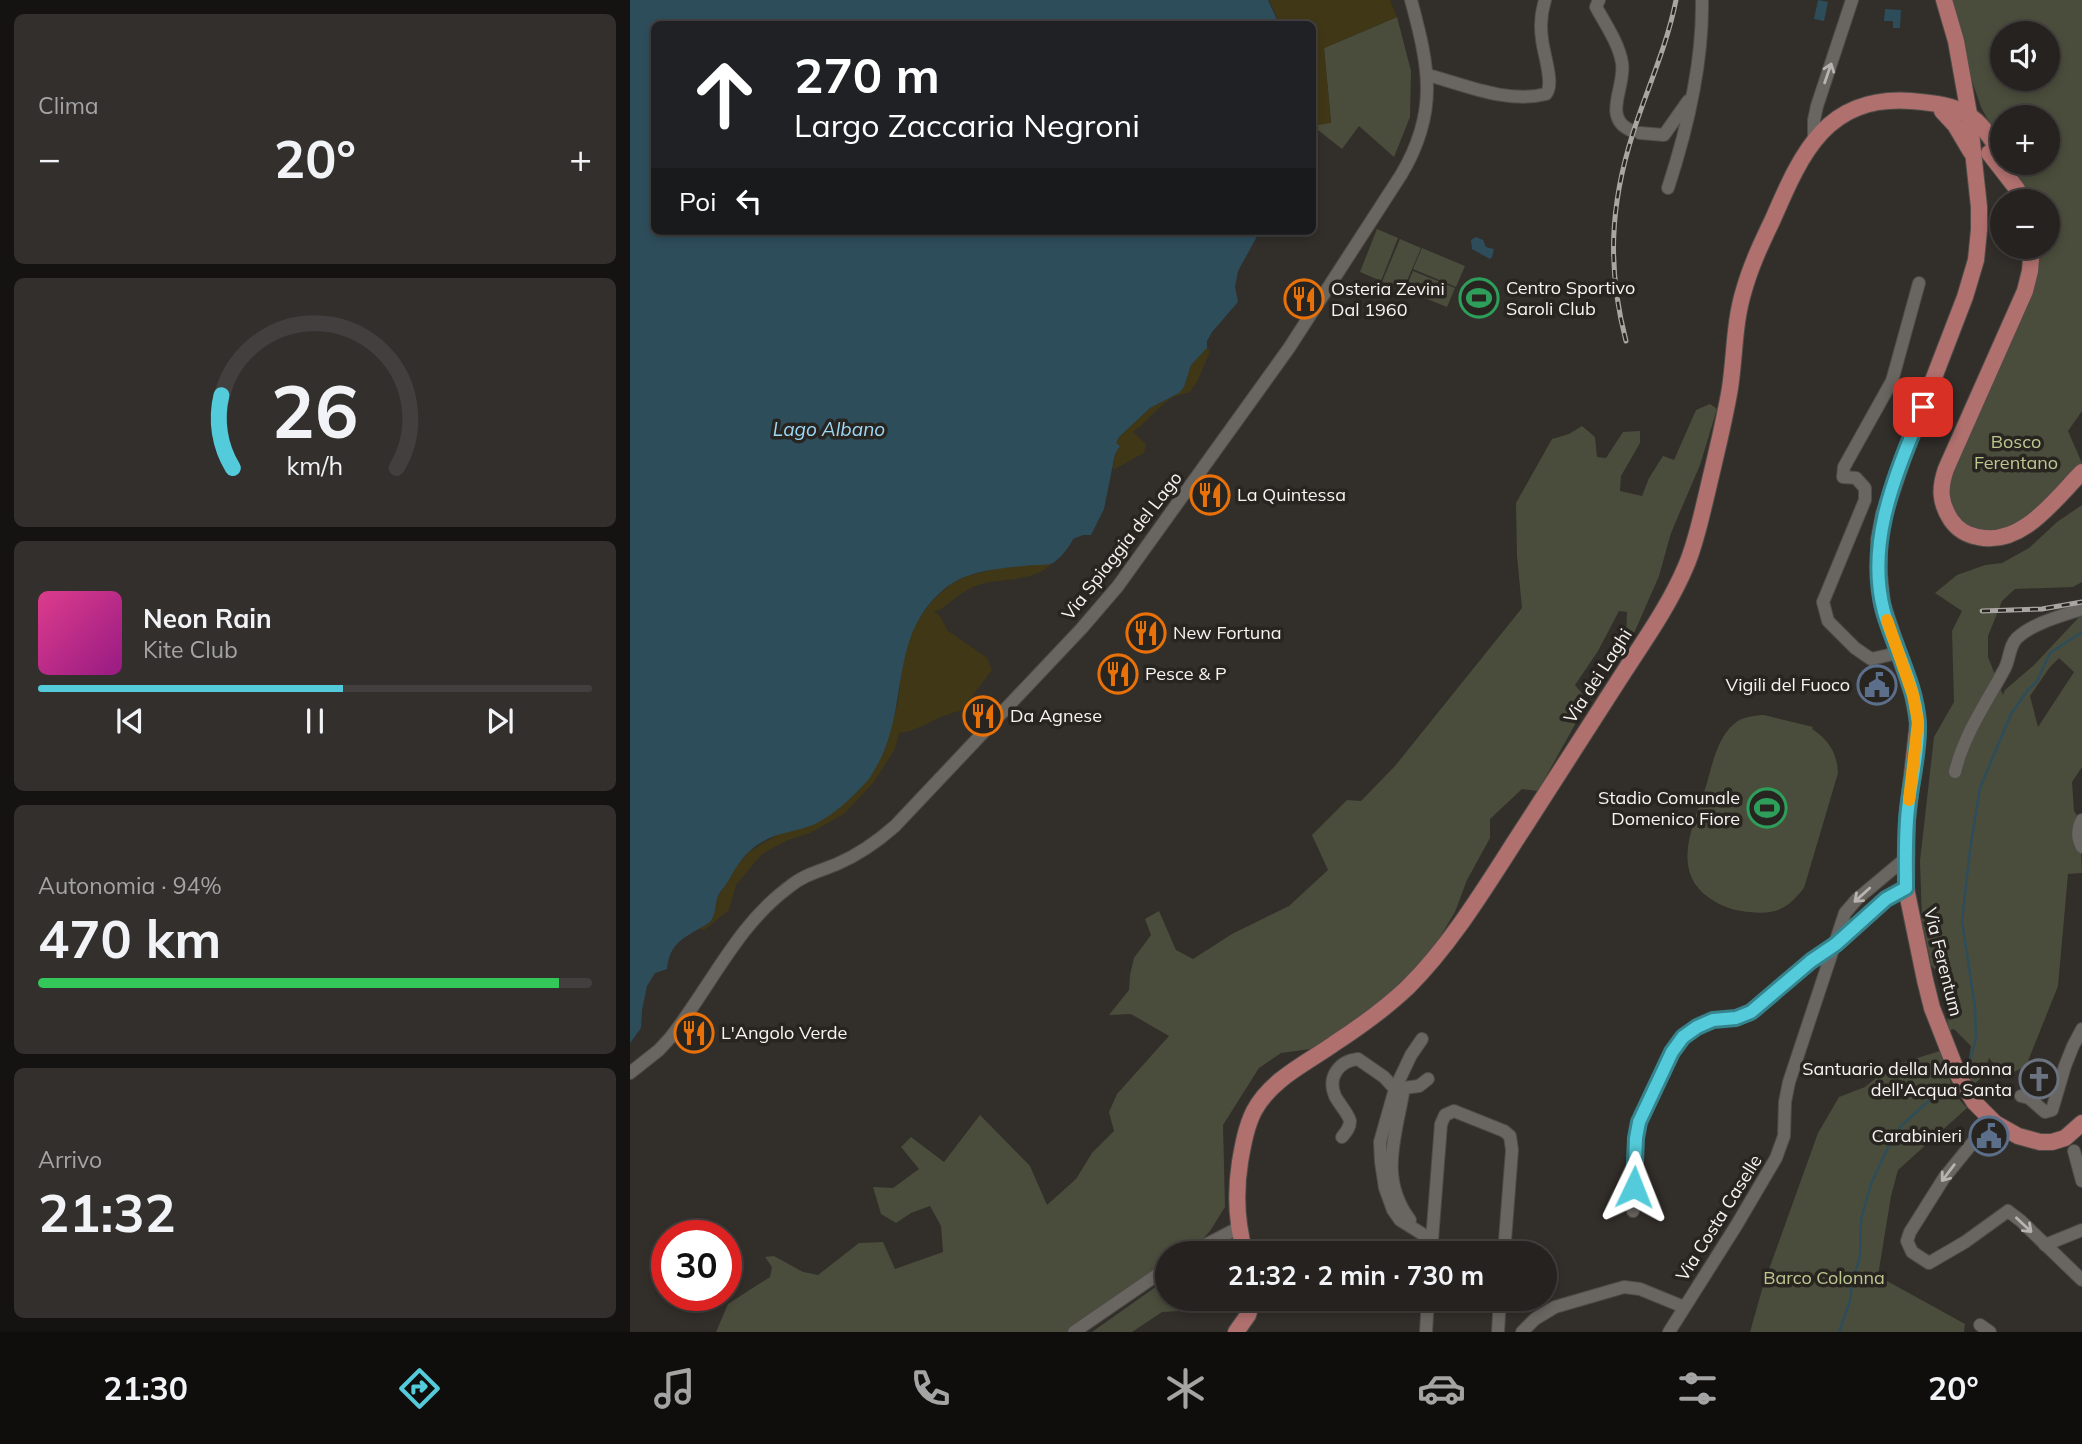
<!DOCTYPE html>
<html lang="it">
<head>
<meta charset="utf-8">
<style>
	:root { --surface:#262220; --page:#322f2d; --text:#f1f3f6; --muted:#a4a4a5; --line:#423f3e; --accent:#53cbda }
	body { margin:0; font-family:Mulish,sans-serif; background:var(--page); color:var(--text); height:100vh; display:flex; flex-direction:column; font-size:26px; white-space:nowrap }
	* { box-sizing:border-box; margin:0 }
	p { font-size:23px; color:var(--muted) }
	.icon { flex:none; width:38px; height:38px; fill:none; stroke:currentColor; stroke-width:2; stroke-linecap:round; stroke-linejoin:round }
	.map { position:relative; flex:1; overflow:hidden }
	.panel { display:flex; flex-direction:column; gap:14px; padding:14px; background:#151312; width:630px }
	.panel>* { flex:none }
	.top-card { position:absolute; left:21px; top:21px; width:665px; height:214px; border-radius:10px; box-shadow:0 4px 10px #0003,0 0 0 2px var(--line); background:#202124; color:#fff; overflow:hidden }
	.tools { position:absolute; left:1360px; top:21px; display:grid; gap:14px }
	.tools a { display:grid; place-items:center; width:70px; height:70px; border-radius:50%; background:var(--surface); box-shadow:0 4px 10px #0003,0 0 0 2px var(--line); font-size:35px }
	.speed { position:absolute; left:21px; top:1220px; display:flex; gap:14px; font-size:35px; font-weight:700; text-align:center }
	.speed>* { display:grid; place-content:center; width:91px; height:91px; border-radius:50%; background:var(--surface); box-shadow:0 4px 10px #0003,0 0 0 2px var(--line); line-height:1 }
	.speed .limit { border:10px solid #d22; background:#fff; color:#111 }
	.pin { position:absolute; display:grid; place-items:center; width:60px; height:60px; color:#fff; margin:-30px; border-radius:14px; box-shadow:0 4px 10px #0006 }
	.me { position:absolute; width:77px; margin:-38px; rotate:2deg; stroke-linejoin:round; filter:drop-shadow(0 0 5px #0008) }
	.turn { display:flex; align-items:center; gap:24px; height:147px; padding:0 28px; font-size:32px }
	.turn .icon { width:91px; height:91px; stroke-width:2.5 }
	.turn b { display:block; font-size:49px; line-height:60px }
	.then { display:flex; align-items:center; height:66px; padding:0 28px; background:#0003; gap:14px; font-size:26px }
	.big { font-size:52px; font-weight:700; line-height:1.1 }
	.panel .card { flex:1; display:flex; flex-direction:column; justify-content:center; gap:10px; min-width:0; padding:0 24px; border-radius:10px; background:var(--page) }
	.panel .dial { align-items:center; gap:0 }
	.dial svg { height:182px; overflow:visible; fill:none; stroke:var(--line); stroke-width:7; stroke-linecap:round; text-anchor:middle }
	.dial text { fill:var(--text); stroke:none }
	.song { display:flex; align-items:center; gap:21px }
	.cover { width:84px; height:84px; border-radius:10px; background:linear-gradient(135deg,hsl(330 70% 55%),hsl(310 70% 35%)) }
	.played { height:7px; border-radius:4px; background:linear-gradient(90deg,var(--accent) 55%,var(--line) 55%) }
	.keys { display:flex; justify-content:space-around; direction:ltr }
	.heat { display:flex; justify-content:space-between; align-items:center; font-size:38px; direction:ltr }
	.charge { height:10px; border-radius:5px; background:linear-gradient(90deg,#34c759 94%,var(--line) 0) }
	.trip { position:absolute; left:525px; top:1241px; width:402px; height:70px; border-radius:35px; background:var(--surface); box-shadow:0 4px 10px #0003,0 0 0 2px var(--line); font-weight:700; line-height:70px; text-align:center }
	.tabs { display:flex; height:112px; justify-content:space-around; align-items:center; background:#0f0e0d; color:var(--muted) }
	.tabs .icon { width:49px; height:49px }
	.tabs .selected { color:var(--accent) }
	.tabs b { font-size:32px; color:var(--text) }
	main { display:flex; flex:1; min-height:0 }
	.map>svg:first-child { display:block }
	.green { fill:#4a4d3b; fill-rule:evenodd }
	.sand { fill:#3f3716 }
	.water { fill:#2e4d5b }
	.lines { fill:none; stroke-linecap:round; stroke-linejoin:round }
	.stream { stroke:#2e4d5b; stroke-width:2.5 }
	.minor-casing { stroke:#4f4c48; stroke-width:14 }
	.major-casing { stroke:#4f4c48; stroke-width:18 }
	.minor { stroke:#696560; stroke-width:12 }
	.major { stroke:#b0706e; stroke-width:16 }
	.rail-casing { stroke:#a9a5a3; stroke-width:5 }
	.rail { stroke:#282521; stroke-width:2.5; stroke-dasharray:8; stroke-linecap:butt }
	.oneway { stroke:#b7b3b0 }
	.route-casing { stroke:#36848e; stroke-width:18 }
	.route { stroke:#53cbda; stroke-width:12 }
	.slow { stroke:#f59e0b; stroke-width:12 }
	.labels { text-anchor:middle; stroke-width:7; stroke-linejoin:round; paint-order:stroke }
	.poi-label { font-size:18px; fill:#f6f3f1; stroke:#282521; text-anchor:start }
	.park-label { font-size:18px; fill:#bcc790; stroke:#282521 }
	.street-label { font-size:18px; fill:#f6f3f1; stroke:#282521 }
	.water-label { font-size:19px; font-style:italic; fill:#9dd9f6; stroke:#282521 }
</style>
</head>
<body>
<main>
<section class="panel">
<div class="card"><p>Clima</p>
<div class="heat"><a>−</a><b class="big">20°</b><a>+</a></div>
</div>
<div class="card dial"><svg viewBox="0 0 100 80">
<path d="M14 69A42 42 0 1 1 86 69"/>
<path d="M14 69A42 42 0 0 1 9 37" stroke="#53cbda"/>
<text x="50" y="56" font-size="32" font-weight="700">26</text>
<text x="50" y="72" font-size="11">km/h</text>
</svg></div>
<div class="card">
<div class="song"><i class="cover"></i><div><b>Neon Rain</b><p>Kite Club</p></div></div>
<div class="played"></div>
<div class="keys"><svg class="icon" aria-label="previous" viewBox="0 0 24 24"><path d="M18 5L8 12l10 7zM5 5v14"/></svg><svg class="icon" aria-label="pause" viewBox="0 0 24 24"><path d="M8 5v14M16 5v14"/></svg><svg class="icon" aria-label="next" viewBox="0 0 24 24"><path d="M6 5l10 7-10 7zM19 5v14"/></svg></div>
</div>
<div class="card"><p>Autonomia · 94%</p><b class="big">470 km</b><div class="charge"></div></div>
<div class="card"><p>Arrivo</p><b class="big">21:32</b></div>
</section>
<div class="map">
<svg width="1452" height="1332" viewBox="0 0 1452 1332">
	<rect width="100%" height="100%" fill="#322e2a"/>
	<g class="green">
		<path d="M1320 0H1452V411L1438 431 1452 463 1402 516 1366 535 1342 531 1317 506 1319 468 1408 247H1418V201H1400L1380 163H1418V117H1372V146L1351 107 1334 58ZM1372 33H1418V79H1372Z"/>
		<polygon points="767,17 781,71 780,117 764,157 729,126 712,149 683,126 682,124 701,122 694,48"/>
		<polygon points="747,229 768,238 751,281 730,272"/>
		<polygon points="770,239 791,248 773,290 752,282"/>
		<polygon points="792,248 835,266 826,287 783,269"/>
		<polygon points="783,271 825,288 817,307 775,290"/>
		<polygon points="1080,404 1087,409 1070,465 1041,533 1029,576 998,647 996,641 997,612 989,611 968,651 945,685 958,701 908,791 892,789 860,819 860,838 837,880 825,912 805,945 774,983 688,1048 651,1053 629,1068 593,1125 595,1207 580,1231 564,1249 557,1253 537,1253 537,1266 439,1332 86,1332 98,1304 140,1277 142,1267 135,1257 144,1256 173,1272 188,1275 229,1243 253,1242 265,1269 313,1252 311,1226 300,1206 281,1213 266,1223 251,1214 243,1187 263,1188 289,1169 271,1147 281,1137 314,1162 350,1115 400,1166 417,1205 446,1179 462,1153 484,1131 479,1112 487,1094 539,1036 501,1014 479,1015 499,990 500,975 504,958 521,935 515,919 529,911 546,950 563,959 602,934 659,906 698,870 682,835 717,800 731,801 765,766 892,608 887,556 886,503 922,439 939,434 952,426 965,437 967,457 976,458 993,432 1010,431 1010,443 991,476 990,491 1012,496 1019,478 1033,456 1044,460 1066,410"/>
		<path d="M1452 505V582L1443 587 1385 589 1372 601 1358 636V657L1373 695 1375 690 1404 665 1452 614V767L1442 782 1444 811 1450 820 1452 873 1438 874 1428 986 1396 1066 1374 1077 1359 1058C1355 1069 1353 1081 1342 1084L1332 1071 1339 1058 1341 1046 1324 1029 1318 1031 1317 1013 1307 972 1301 965 1292 920 1290 861 1304 737 1324 702 1322 631 1332 611 1305 593 1327 575 1355 565 1372 563 1399 548 1427 522ZM1429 658 1444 672 1408 727 1400 696 1420 667Z"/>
		<path d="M1134 715 1183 727 1182 729C1199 740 1207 753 1208 773L1174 888C1157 909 1147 915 1119 912 1107 911 1095 908 1084 901 1038 874 1063 826 1076 786 1082 766 1087 738 1104 724 1113 716 1123 716 1134 715Z"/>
		<polygon points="1310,1051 1325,1095 1337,1108 1268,1170 1261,1196 1248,1276 1335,1324 1334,1332 1120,1332 1133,1286 1188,1133 1209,1097 1235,1087 1261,1066"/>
		<polygon points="537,1279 537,1298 567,1299 564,1305 550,1311 532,1312 502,1332 462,1332"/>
	</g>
	<g class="sand">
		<polygon points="639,0 760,0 767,17 694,48 701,123 688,125 683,108 682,24 650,24"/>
		<path d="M577 348 579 350V354L567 382 559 393C535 394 521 420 503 432L516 444 514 453 483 470 485 454 490 446 486 443 489 437 520 408 549 393 554 387 561 365Z"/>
		<path d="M422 563C405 583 371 577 348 585 334 590 322 601 310 610L304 611 311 617 317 630 357 658 362 670 331 711C309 714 291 731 269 733L265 749 244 782 214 814 180 833 158 840 132 854 106 885 99 910 74 930 68 929 80 923 83 916 89 894 97 883 103 870 119 852 148 834 181 826 255 749 268 702 272 664 280 635 288 619 303 600 321 584 337 576 368 568Z"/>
	</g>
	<g class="water">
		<path d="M0 0H638L649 24H24V231H630L608 271 605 287 608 302 582 332 577 341V348L561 365 554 387 549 393 520 408 489 437 486 443 490 446 485 454 474 509 461 535H453L443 539C440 546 430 559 423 563 418 565 408 565 402 565 370 569 337 569 312 591 259 637 279 705 249 762 245 768 242 775 238 780 224 796 200 819 180 826 157 834 143 832 122 849 110 859 104 871 97 883 94 888 90 891 88 896 85 904 86 915 80 922 77 925 71 927 67 930 49 940 39 947 37 969L25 973 17 986 12 1010 11 1028 0 1043Z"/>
		<polygon points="1188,0 1198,2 1194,21 1184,19"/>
		<polygon points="1255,9 1271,10 1270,28 1263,28 1263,21 1254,21"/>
		<polygon points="846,237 853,240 856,247 864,249 862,257 860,259 842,249 841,240"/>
	</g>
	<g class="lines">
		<g class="stream">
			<polyline points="1334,1074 1340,1060 1346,1039 1345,1007 1332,921 1340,850 1350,788 1381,714 1397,691 1407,681 1420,653 1452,632"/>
			<polyline points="1209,1332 1220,1301 1222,1283 1230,1256 1231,1219 1241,1184 1259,1145 1271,1126 1304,1096 1322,1084"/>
		</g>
		<g class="minor-casing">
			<g id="minor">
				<path d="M969 0 966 7C976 25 989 44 992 63 996 86 972 117 1000 130"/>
				<path d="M798 75C835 85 878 104 916 94 925 84 913 53 912 39 910 26 911 13 915 0"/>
				<polyline points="1010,133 1034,135 1058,101"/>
				<polyline points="1184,139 1184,120 1187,106 1222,0"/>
				<path d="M1038 188C1058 127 1073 64 1072 0"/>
				<polyline points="1268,653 1241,659 1225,648 1198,621 1193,602 1235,500 1235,488 1226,478 1213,477 1214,467 1262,381 1289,283"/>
				<path d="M1325 772C1334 734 1357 702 1375 668 1380 658 1379 646 1387 638 1403 623 1431 616 1452 609"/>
				<path d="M1452 820C1447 829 1447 838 1452 847"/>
				<path d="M0 1073 29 1050 40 1038C80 988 106 926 159 887 173 875 190 871 207 864 228 855 248 841 265 826L452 628 488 586 659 348 771 175C809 111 799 67 781 0"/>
				<polyline points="765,1089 781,1055 792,1039"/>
				<polyline points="766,1089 789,1086 798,1079"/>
				<path d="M773 1093C765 1139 749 1179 780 1220"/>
				<polyline points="1391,1096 1399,1098 1415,1112 1422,1110 1435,1066 1443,1046 1452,1029"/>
				<polyline points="1361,1120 1314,1178 1280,1232 1277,1241 1282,1252 1299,1263 1335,1242 1378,1211 1391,1221 1452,1280"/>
				<path d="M712 1137C716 1132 720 1128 720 1121 718 1113 709 1104 705 1096 697 1077 709 1061 728 1059L754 1077 765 1089 750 1142 751 1162 755 1188 763 1210 770 1220 802 1240"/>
				<polyline points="1444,1151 1452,1181"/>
				<polyline points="1003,1211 1006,1138 1009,1122 1042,1052 1053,1037 1067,1027 1083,1020 1106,1018 1121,1012 1181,961 1206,944 1257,899 1276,888"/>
				<polyline points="1415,1245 1452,1230"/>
				<polyline points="560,1253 608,1228"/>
				<polyline points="801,1253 811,1124 815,1115 824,1111 874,1131 880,1136 882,1150 874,1253"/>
				<polyline points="1350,1325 1360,1332"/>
				<polyline points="444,1332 537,1268"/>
				<polyline points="796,1332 798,1298"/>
				<polyline points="868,1332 870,1298"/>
				<polyline points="892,1332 905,1319 925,1307 994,1287 1010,1289 1054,1307"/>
				<polyline points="1039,1332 1106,1226 1146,1158 1154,1136 1155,1102 1159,1082 1215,913 1227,899 1276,858"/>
			</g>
		</g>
		<g class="major-casing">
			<g id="major">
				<polyline points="1314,0 1326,41 1339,114 1349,207 1349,230 1346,260 1335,297 1273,458 1254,514 1249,540 1249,574 1252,604 1283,695 1288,722 1277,821 1276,888 1295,980 1302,1008 1329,1077 1344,1102 1365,1123 1388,1136 1410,1142 1422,1142 1435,1138 1452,1123"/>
				<polyline points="1312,111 1325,125 1341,152"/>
				<polyline points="1359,153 1387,189"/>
				<path d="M1402 247 1400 271 1395 291 1316 469C1309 489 1310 503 1321 520 1328 530 1337 535 1348 537 1392 547 1425 499 1452 472"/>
				<path d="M615 1253C606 1222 605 1194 610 1162 613 1145 616 1127 624 1111 641 1079 677 1063 705 1043 731 1026 756 1008 778 987 825 940 859 881 895 826 928 775 961 723 994 672 1016 638 1040 604 1056 566 1066 543 1071 517 1077 493 1085 458 1094 424 1100 388 1105 355 1104 322 1114 290 1121 265 1132 242 1143 219 1172 152 1197 95 1281 101 1331 105 1348 112 1372 157"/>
				<polyline points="606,1332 618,1315 623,1298"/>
			</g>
		</g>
		<use href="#minor" class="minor"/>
		<use href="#major" class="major"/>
		<g class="rail-casing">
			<g id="rail">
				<path d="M996 341C977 268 980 205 1003 133 1017 89 1037 46 1046 0"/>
				<polyline points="1352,611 1412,609 1452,602"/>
			</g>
		</g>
		<use href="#rail" class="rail"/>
	</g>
	<defs><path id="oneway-shaft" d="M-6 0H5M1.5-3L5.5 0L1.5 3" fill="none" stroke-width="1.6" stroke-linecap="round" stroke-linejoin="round" transform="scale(1.75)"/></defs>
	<g class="oneway">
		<use href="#oneway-shaft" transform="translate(1198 73) rotate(-71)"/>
		<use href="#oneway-shaft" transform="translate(1232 895) rotate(138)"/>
		<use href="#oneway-shaft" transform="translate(1318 1173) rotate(127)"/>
		<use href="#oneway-shaft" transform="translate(1394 1225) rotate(43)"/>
	</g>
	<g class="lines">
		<g class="route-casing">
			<path id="route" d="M1004 1187 1006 1138 1009 1122 1042 1052 1053 1037 1067 1027 1083 1020 1106 1018 1121 1012 1181 961 1206 944 1256 899 1276 888C1276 862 1275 835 1278 809 1281 781 1289 752 1288 724 1286 686 1265 649 1254 612 1235 541 1267 472 1293 407"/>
		</g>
		<use href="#route" class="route"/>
		<polyline class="slow" points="1257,620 1283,695 1288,722 1279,800"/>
	</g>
	<defs>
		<g id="stadium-ring" transform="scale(2.0125)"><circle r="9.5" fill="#282521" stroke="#2e9e5b" stroke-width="1.5"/><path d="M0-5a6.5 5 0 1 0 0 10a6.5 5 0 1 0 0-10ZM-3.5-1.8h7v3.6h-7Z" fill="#2e9e5b"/></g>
		<g id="restaurant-ring" transform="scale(2.0125)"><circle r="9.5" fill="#282521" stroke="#e8710a" stroke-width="1.5"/><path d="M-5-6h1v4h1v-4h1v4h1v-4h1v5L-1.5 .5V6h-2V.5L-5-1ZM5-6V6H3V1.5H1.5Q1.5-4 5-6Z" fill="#e8710a"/></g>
		<g id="civic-ring" transform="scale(2.0125)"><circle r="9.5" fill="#282521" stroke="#5c6f8a" stroke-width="1.5"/><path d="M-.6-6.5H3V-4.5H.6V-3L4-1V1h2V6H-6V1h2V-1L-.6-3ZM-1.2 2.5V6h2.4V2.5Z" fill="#5c6f8a"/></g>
		<g id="church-ring" transform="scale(2.0125)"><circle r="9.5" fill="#282521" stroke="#6b7280" stroke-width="1.5"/><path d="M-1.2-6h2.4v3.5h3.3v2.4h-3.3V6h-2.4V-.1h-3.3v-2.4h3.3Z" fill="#6b7280"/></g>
	</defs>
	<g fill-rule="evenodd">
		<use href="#stadium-ring" x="849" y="298"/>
		<use href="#restaurant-ring" x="674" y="299"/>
		<use href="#restaurant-ring" x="580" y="495"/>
		<use href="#restaurant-ring" x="516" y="633"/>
		<use href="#restaurant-ring" x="488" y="674"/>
		<use href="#civic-ring" x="1247" y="685"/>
		<use href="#restaurant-ring" x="353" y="716"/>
		<use href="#stadium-ring" x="1137" y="808"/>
		<use href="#restaurant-ring" x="64" y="1033"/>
		<use href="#church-ring" x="1409" y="1079"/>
		<use href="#civic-ring" x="1359" y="1136"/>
	</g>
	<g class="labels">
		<g class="poi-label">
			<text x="876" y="294">Centro Sportivo<tspan x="876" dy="21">Saroli Club</tspan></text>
			<text x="701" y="295">Osteria Zevini<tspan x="701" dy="21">Dal 1960</tspan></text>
			<text x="607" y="501">La Quintessa</text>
			<text x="543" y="639">New Fortuna</text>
			<text x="515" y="680">Pesce &amp; P</text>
			<text x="1220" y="691" text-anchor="end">Vigili del Fuoco</text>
			<text x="380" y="722">Da Agnese</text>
			<text x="1110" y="804" text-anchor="end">Stadio Comunale<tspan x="1110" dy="21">Domenico Fiore</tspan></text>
			<text x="91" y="1039">L'Angolo Verde</text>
			<text x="1382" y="1075" text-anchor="end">Santuario della Madonna<tspan x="1382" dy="21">dell'Acqua Santa</tspan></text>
			<text x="1332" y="1142" text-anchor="end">Carabinieri</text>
		</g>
		<g class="park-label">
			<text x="1386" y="448">Bosco<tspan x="1386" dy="21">Ferentano</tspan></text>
			<text x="1194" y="1284">Barco Colonna</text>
		</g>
		<g class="street-label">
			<text transform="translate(492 546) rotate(-52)" y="6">Via Spiaggia del Lago</text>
			<text transform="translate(968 676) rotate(-57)" y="6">Via dei Laghi</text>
			<text transform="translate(1313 962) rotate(76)" y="6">Via Ferentum</text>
			<text transform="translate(1089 1218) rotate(-58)" y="6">Via Costa Caselle</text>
		</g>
		<g class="water-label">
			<text x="199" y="436">Lago Albano</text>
		</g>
	</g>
</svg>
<div class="tools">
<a><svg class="icon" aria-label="sound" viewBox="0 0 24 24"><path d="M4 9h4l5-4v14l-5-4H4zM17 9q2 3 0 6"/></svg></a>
<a>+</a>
<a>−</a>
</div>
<div class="speed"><div class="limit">30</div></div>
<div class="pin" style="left:1293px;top:407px;background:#d93025"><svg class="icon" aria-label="arrive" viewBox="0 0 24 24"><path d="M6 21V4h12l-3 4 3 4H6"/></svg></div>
<svg class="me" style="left:1004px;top:1187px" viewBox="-20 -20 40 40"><path d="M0-17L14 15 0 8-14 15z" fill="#53cbda" stroke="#fff" stroke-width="4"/></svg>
<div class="trip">21:32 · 2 min · 730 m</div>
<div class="top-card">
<div class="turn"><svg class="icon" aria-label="ahead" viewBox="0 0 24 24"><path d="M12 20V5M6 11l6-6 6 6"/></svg><div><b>270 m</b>Largo Zaccaria Negroni</div></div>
<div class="then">Poi<svg class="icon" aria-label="left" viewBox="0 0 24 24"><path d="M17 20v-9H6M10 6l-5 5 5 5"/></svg></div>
</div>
</div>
</main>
<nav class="tabs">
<b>21:30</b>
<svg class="icon selected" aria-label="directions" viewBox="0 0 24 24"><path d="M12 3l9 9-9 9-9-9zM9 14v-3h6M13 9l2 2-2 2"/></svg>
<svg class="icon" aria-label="music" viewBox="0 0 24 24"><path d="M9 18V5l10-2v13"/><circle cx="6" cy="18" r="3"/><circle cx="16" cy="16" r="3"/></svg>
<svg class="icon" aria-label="phone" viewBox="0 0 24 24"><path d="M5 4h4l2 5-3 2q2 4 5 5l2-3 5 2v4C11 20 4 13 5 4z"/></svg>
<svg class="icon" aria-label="climate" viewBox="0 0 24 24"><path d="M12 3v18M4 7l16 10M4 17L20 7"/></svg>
<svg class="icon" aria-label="car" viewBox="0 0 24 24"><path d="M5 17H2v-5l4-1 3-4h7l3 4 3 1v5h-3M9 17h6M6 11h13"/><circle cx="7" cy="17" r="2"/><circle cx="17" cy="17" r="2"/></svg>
<svg class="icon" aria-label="filters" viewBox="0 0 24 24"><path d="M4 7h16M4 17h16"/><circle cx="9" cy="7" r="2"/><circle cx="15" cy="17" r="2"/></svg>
<b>20°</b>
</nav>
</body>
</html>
